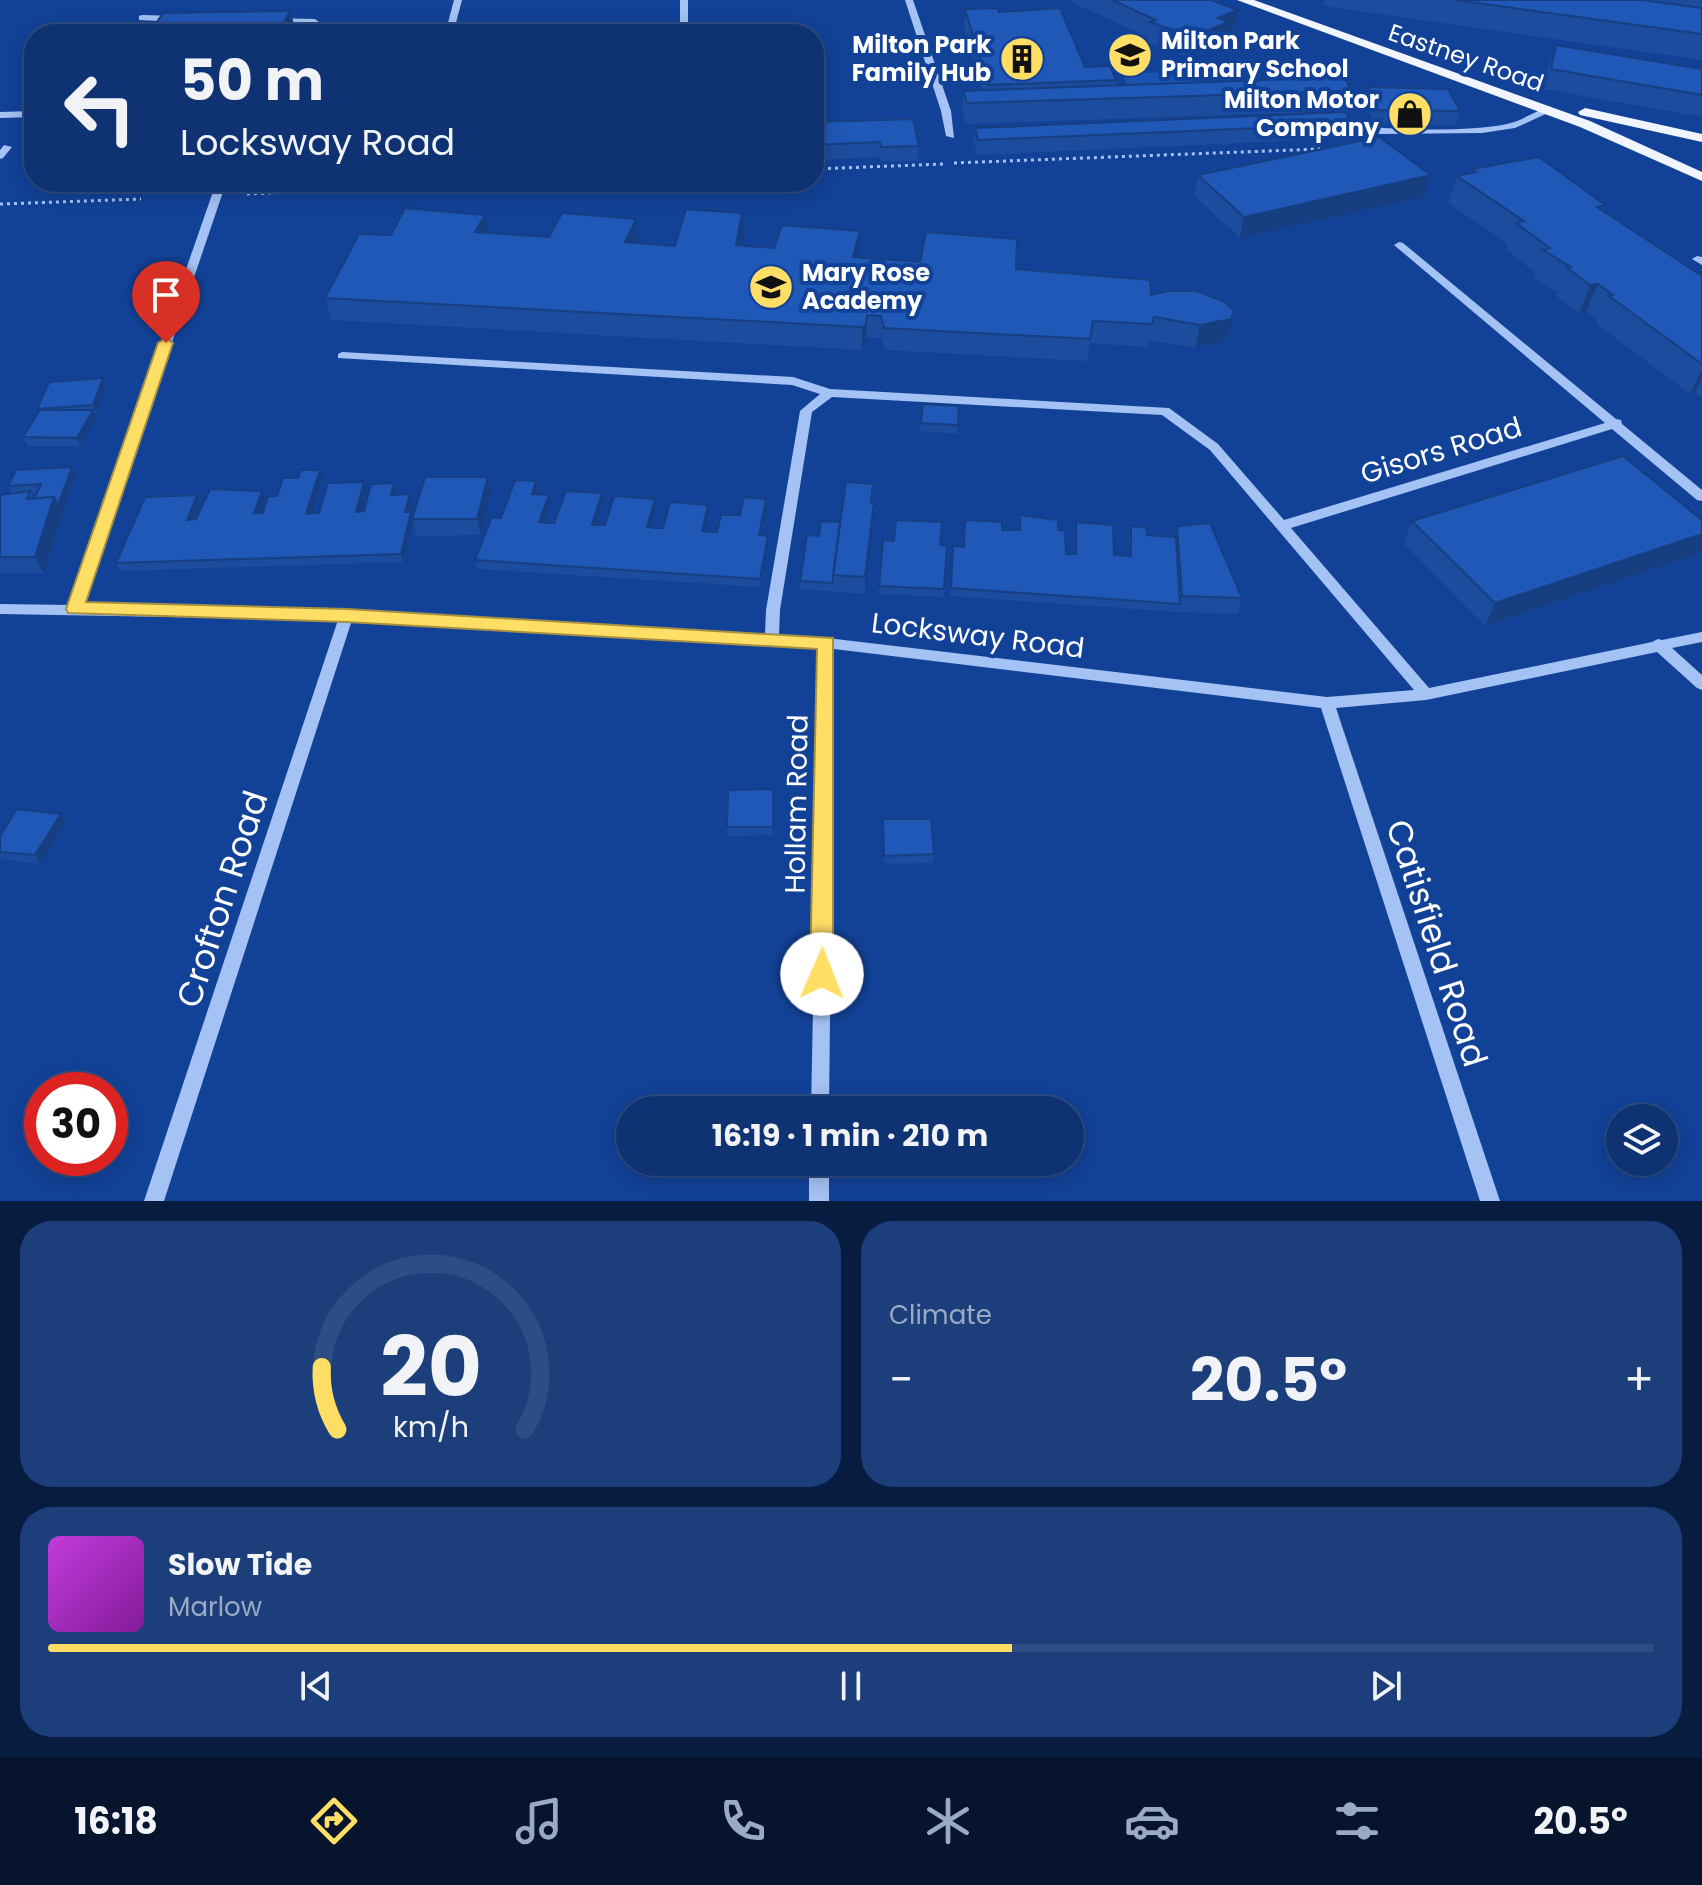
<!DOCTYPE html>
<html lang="en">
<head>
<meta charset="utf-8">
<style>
	:root { --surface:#0e3272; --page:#1c3e7a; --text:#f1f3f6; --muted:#9baac4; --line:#2e4d84; --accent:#ffde66 }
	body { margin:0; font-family:Poppins,sans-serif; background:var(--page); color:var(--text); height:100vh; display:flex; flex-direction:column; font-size:30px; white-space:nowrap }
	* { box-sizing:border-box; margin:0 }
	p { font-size:26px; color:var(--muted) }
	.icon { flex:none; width:44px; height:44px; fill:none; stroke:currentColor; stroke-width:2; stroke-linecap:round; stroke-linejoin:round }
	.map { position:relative; height:1201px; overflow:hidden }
	.side { display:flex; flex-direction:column; gap:20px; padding:20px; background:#081c3f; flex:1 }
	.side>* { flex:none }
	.guide { position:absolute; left:24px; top:24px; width:800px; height:168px; border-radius:32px; box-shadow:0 4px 20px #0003,0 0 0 2px var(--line); background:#0e3272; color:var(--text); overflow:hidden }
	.fabs { position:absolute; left:1606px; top:1104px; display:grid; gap:16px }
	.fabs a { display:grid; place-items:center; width:72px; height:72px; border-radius:50%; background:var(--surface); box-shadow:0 4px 20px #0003,0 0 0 2px var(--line); font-size:40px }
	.speed { position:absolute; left:24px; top:1072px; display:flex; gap:16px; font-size:40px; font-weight:700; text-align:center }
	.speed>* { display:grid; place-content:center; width:104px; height:104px; border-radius:50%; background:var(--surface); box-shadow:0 4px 20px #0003,0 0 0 2px var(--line); line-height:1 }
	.speed .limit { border:12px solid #d22; background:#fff; color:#111 }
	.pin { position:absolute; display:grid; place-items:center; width:68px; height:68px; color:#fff; margin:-82px -34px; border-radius:50% 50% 50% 0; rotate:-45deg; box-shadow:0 0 8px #0007 }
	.pin .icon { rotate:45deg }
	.me { position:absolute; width:88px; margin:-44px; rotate:1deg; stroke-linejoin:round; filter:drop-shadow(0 0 6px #0008) }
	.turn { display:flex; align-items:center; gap:28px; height:168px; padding:0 24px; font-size:36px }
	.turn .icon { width:104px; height:104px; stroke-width:2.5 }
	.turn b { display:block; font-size:56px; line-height:68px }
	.big { font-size:60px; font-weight:700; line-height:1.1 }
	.side .widget { flex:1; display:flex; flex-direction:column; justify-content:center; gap:12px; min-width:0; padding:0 28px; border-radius:32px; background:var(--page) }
	.side .dial { align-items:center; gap:0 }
	.dial svg { height:208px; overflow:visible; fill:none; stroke:var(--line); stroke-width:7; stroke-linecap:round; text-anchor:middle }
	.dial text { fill:var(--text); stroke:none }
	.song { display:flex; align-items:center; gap:24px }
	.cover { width:96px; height:96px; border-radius:12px; background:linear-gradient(135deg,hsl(290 70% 55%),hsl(290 70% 35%)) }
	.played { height:8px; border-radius:4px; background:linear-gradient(90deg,var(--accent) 60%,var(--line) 60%) }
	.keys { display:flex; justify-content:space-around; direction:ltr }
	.heat { display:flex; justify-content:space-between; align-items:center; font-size:44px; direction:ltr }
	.side .tiles { flex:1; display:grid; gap:20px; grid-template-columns:1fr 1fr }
	.widget:last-child { grid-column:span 2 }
	.trip { position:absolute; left:616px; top:1096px; width:468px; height:80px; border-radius:40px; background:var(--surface); box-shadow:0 4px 20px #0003,0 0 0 2px var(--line); font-weight:700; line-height:80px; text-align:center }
	.tab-bar { display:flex; height:128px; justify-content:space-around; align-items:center; background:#06142e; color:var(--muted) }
	.tab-bar .icon { width:56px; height:56px }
	.tab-bar .selected { color:var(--accent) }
	.tab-bar b { font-size:36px; color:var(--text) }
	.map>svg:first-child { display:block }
	.green { fill:#1a53b2 }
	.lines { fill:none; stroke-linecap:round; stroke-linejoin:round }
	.path { stroke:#a4c2f3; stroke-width:3; stroke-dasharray:3 4; stroke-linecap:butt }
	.minor { fill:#a4c2f3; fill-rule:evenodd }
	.major { fill:#f0f5ff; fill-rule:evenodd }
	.wall { fill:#1c4c9d; fill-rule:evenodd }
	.shaded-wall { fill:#163e80 }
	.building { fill:#2058b7; stroke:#163e80; stroke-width:2 }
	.route { fill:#ffde66; stroke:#a69042; stroke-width:2 }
	.labels { text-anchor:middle; stroke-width:8; stroke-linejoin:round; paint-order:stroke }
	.far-poi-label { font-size:24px; font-weight:bold; fill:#fff; stroke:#124298; text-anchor:start }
	.far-street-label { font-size:24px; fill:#fff; stroke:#124298 }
	.street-label { font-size:28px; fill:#fff; stroke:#124298 }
	.near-street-label { font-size:34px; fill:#fff; stroke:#124298 }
</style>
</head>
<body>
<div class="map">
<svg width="1702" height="1201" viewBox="0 0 1702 1201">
	<rect width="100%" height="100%" fill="#124298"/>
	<polygon class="green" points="1211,70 1226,96 1134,100 1123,74"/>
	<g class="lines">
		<g class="path">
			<polyline points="954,163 1320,149"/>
			<polyline points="814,169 944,164"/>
			<polyline points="247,194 517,182"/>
			<polyline points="0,204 141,199"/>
		</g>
		<g class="minor">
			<polygon points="454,0 462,0 453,34 445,34"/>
			<rect x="680" y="0" width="8" height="34"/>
			<polygon points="905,0 913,0 951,111 954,138 946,136 941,111"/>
			<polygon points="142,15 178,16 182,19 178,22 139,20 139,16"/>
			<polygon points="274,18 315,19 319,22 315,34 307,34 310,24 271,23 271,19"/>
			<path d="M1547 107 1552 110 1550 112 1515 128 1482 133 1379 134 1353 126 1335 127 1330 124C1348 114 1365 127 1384 128 1417 130 1475 131 1507 124 1521 121 1534 112 1547 107Z"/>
			<polygon points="34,111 34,117 0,118 0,112"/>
			<polygon points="4,145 12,147 3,158 0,159 0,150"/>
			<path d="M160 182 226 183 83 605 347 610 765 634 766 610 800 411 820 394 792 385 338 358V354L342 352 793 377 830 389 1169 408 1218 444 1284 520 1605 423 1394 245 1399 242 1403 243 1616 419 1621 420 1622 424 1702 490V501L1697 500 1612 429 1291 528 1429 688 1652 642 1658 639 1662 640 1702 632V642L1672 648 1702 675V690L1697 688 1657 652 1426 700 1336 708 1500 1201H1480L1321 708 834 649 829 1110H811L820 648 352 620 164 1201H144L338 620 0 614V604L69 605 215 186 164 187 160 186ZM832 397 1162 415 1210 450 1414 690 1327 697 827 638 779 635 780 610 812 412Z"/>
			<polygon points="1697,256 1702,257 1702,265 1692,259"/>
			<rect x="809" y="1162" width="20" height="39"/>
		</g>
		<g class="major">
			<polygon points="1237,0 1254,0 1590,121 1702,172 1702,181 1580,127"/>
			<polygon points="1585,108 1702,134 1702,142 1580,115 1578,112"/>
		</g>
	</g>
	<g class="wall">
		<polygon points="1067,0 1211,0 1234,30 1226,33 1224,42 1188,57 1147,42 1148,37"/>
		<polygon points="1324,0 1702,0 1702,60 1323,6"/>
		<polygon points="965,9 999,12 1085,67 1116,80 1116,85 1352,91 1347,111 966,124 962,112 963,91 982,90 964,29"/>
		<polygon points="290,11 296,31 294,34 149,34"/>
		<polygon points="1556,45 1702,69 1702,117 1544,89 1549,65"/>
		<polygon points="1368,87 1460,111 1455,125 1374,124 1365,102"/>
		<polygon points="814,122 919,146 918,161 881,161 880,157 814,160"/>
		<polygon points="1354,124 1350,138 977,155 974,142 975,128"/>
		<polygon points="1472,169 1605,205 1603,210 1702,276 1702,398 1695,392 1690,394 1597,324 1598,321 1586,311 1579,313 1556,296 1558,293 1533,277 1535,272 1506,250 1508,244 1448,203 1457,176 1470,173"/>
		<polygon points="1198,175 1431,175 1424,197 1240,238 1194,196"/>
		<polygon points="742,213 744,235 742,245 860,253 859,257 1016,269 1234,311 1229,333 1226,341 1195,348 1150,340 1148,347 1090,343 1087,361 884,350 881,338 866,337 866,347 862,350 332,320 325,298 485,215 488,233 549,237 639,241 638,243 675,246"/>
		<polygon points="103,378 106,386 96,413 94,413 96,418 81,446 28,446 23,437 39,412 37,409"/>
		<polygon points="923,404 959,406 957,434 920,431"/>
		<path d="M72 467 76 475 62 514 44 573H0V492L1 494 12 493 8 486ZM31 493H37L34 499Z"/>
		<polygon points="488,477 491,493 481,535 416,536 413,522 403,562 120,571 116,563 197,495 200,503 194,519 262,491 265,499 260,513 263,513 277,496 323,478 311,513 319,513 367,491 361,511 364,511 396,491 395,495 410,494 412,503 410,512 412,518"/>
		<polygon points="538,489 536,494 551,503 544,523 554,523 602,493 604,501 596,525 605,525 655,499 656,507 650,527 663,528 708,505 709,513 704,531 717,532 766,499 767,507 761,535 768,544 760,587 477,569 475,560 501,518"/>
		<polygon points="1020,515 1058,530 1066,554 1075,554 1076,522 1114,555 1130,556 1129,534 1131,526 1147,535 1175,537 1177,526 1242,598 1238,614 1178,612 950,596 953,546 964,547 1002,530 1019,530"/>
		<polygon points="874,519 865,594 800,589 800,581 819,536 840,522"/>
		<polygon points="1412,521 1701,553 1485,626 1404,544"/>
		<polygon points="940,545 947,546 944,597 879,594 879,586"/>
		<polygon points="774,797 773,835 727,836 727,827"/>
		<polygon points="61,814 66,822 40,864 0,859 0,836"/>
		<polygon points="882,827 934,854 933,863 884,864"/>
	</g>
	<g class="shaded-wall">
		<polygon points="1238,10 1234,30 1226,33 1224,42 1188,57 1192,37 1218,18"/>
		<polygon points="290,11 296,31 294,34 281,34 280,30"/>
		<polygon points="1431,175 1424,197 1240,238 1244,217"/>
		<polygon points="742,213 744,235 738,266 736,245"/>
		<polygon points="485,215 489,237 475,232"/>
		<polygon points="636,219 639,241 628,264 625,242"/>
		<polygon points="860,231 860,253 853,279 853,257"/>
		<polygon points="1598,284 1586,311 1579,313 1590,285"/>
		<polygon points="1234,311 1229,333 1226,341 1195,348 1200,325"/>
		<polygon points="867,315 866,347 862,350 862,327"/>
		<polygon points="1702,370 1702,378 1695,392 1690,394"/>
		<polygon points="103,378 106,386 96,413 93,405"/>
		<polygon points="93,410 96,418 81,446 77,438"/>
		<polygon points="72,467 76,475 62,514 58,505"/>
		<polygon points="320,470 323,478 309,522 306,514"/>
		<polygon points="488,477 491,493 481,535 477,519"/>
		<polygon points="536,481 538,489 533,502 532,494"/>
		<polygon points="364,482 367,491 359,520 356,512"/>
		<polygon points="394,483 396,491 394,503 391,495"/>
		<polygon points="262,491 265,499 258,521 254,513"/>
		<polygon points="602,493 604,501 593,533 592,525"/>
		<polygon points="410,494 412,503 408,520 405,512"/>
		<polygon points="197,495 200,503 190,528 187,520"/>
		<polygon points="549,495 551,503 541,531 539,522"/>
		<polygon points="54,497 62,514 44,573 35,557"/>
		<polygon points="655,499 656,507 648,535 647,527"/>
		<polygon points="766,499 767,507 759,543 759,535"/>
		<polygon points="874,503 874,519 865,594 865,577"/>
		<polygon points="708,505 709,513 702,539 702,531"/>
		<polygon points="411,512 413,522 403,562 401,554"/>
		<polygon points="1702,534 1702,551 1701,553 1485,626 1495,603"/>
		<polygon points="768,536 768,544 760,587 760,579"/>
		<polygon points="61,814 66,822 40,864 35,855"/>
	</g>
	<g class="building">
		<polygon points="1112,0 1211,0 1238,10 1218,18 1228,22 1192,37 1150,22 1156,20"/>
		<polygon points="1456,0 1642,0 1702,8 1702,34"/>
		<polygon points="998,8 999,12 1060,8 1085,67 1110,66 1116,80 988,85 965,9"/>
		<polygon points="290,11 280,30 198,31 196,34 149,34 163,13"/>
		<polygon points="1556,45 1702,69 1702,95 1551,69"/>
		<polygon points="1344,77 1352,91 967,103 963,91"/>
		<polygon points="1368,87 1448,89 1460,111 1377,110"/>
		<polygon points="1345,112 1354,124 978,140 975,128"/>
		<polygon points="913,119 919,146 881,147 880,142 814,145 814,122"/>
		<polygon points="1379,137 1431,175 1244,217 1198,175"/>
		<polygon points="1539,157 1605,205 1597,207 1702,276 1702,364 1609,296 1613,295 1598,284 1590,285 1567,268 1571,267 1543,250 1550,248 1516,223 1524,221 1457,176 1476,172 1472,169"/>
		<polygon points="405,208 485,215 475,232 549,237 562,213 636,219 625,242 675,246 686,209 742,213 736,245 774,248 782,225 860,231 853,257 920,262 926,232 1017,239 1016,269 1150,280 1151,295 1168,291 1197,291 1225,302 1234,311 1231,319 1200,325 1154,317 1152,324 1093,321 1090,339 884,328 881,316 867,315 866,325 862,327 325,298 359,234 391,235"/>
		<polygon points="103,378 93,405 37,409 49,382"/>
		<polygon points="923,404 959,406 958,425 921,423"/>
		<polygon points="40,410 93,410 77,438 23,437"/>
		<polygon points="1623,456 1702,520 1702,534 1495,603 1412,521"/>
		<polygon points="72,467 58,505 54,497 34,499 41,484 8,486 16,470"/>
		<polygon points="301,470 320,470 306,514 319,513 328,483 364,482 356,512 364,511 371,484 394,483 391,495 410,494 405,512 411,512 401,554 116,563 145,497 197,495 187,520 196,519 210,489 262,491 254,513 263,513 268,496 277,496 283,478 298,478"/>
		<polygon points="425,477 488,477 477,519 412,519"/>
		<polygon points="515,480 536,481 532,494 549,495 539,522 547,523 554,523 566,491 602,493 592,525 605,525 614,496 655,499 647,527 655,528 663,528 670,502 708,505 702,531 711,532 717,532 721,515 740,515 744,497 766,499 759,535 768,536 760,579 475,560 492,517 501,518"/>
		<polygon points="846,482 873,484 871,503 874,503 865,577 833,575"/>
		<polygon points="30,491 27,499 54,497 35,557 0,557 0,495"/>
		<polygon points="1020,515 1058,520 1058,530 1065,531 1066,554 1076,554 1076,522 1113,525 1114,555 1131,556 1131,526 1147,528 1147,535 1176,537 1180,604 951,588 953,546 964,547 965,520 1002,522 1002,530 1020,530"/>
		<polygon points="896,520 942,522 940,545 947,546 944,589 879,586 883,540 894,541"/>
		<polygon points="821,521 840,522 833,575 833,583 800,581 807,535 819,536"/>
		<polygon points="1210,523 1242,598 1182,596 1177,526"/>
		<polygon points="773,789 773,827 727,827 728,790"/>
		<polygon points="17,809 61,814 35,855 0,852 0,836"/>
		<polygon points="883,819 931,819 934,854 884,856"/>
	</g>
	<polygon class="route" points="166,338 173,343 86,602 347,609 833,638 833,974 830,981 822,984 814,981 810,974 817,649 347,622 68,613 66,609 158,343"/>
	<defs>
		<g id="school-disc" transform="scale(2.3)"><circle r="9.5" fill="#ffde66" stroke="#124298"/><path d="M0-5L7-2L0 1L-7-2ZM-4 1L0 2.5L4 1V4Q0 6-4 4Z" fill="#111"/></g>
		<g id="building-disc" transform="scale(2.3)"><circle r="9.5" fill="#ffde66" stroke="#124298"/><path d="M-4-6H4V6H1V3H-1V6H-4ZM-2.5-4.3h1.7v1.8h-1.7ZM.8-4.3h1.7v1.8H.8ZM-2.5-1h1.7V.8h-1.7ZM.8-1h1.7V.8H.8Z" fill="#111"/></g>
		<g id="shop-disc" transform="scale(2.3)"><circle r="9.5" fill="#ffde66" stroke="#124298"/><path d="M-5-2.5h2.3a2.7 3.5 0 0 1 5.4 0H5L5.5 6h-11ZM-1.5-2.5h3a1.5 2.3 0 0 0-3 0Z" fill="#111"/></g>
	</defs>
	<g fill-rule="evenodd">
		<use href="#school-disc" x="1130" y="55"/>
		<use href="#building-disc" x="1022" y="59"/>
		<use href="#shop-disc" x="1410" y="114"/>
		<use href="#school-disc" x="771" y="287"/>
	</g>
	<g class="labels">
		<g class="far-poi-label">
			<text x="1161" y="49">Milton Park<tspan x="1161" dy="28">Primary School</tspan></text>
			<text x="991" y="53" text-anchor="end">Milton Park<tspan x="991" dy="28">Family Hub</tspan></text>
			<text x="1379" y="108" text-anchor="end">Milton Motor<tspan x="1379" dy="28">Company</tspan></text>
			<text x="802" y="281">Mary Rose<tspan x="802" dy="28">Academy</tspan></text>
		</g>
		<g class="far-street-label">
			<text transform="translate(1466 58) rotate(19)" y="8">Eastney Road</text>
		</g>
		<g class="street-label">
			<text transform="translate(1441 450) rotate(-17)" y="10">Gisors Road</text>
			<text transform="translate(978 635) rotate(7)" y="10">Locksway Road</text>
			<text transform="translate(796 804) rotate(-89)" y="10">Hollam Road</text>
		</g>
		<g class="near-street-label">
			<text transform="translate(222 899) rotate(-72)" y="12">Crofton Road</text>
			<text transform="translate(1437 943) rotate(72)" y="12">Catisfield Road</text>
		</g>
	</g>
</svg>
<div class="fabs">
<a><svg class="icon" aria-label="layers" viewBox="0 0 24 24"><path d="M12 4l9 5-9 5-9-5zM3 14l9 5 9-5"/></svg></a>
</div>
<div class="speed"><div class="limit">30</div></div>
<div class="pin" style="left:166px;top:343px;background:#d93025"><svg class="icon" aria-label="arrive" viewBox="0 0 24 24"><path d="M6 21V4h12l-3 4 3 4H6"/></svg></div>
<svg class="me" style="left:822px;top:974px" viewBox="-20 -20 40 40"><circle r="19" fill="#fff"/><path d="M0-13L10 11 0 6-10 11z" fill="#ffde66"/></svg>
<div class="trip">16:19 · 1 min · 210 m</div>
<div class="guide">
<div class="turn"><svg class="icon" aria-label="left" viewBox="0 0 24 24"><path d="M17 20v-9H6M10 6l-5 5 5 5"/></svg><div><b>50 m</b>Locksway Road</div></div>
</div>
</div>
<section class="side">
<div class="tiles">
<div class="widget dial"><svg viewBox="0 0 100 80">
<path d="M14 69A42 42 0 1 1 86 69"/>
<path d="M14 69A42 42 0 0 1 8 45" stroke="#ffde66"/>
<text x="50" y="56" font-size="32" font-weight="700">20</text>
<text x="50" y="72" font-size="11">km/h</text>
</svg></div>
<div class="widget"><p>Climate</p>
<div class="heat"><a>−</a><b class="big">20.5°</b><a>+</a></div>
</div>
<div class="widget">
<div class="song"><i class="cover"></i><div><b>Slow Tide</b><p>Marlow</p></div></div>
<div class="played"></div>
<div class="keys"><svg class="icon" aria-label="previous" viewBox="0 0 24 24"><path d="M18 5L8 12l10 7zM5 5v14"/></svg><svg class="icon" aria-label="pause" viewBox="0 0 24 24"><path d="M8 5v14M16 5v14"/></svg><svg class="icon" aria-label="next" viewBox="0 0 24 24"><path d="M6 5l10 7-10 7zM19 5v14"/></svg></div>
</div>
</div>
</section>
<nav class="tab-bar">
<b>16:18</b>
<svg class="icon selected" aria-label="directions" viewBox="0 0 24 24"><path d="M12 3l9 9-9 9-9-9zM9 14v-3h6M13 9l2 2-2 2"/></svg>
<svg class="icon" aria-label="music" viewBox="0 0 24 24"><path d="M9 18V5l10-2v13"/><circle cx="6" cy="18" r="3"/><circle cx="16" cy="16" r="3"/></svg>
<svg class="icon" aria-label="phone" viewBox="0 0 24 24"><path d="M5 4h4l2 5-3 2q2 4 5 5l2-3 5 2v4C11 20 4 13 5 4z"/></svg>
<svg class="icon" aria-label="climate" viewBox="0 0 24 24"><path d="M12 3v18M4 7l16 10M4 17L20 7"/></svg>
<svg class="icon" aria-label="car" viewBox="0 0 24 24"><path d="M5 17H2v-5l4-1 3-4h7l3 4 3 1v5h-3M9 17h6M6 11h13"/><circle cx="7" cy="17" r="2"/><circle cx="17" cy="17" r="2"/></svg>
<svg class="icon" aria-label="filters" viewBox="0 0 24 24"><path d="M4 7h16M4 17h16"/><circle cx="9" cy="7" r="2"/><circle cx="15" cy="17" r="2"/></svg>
<b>20.5°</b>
</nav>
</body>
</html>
